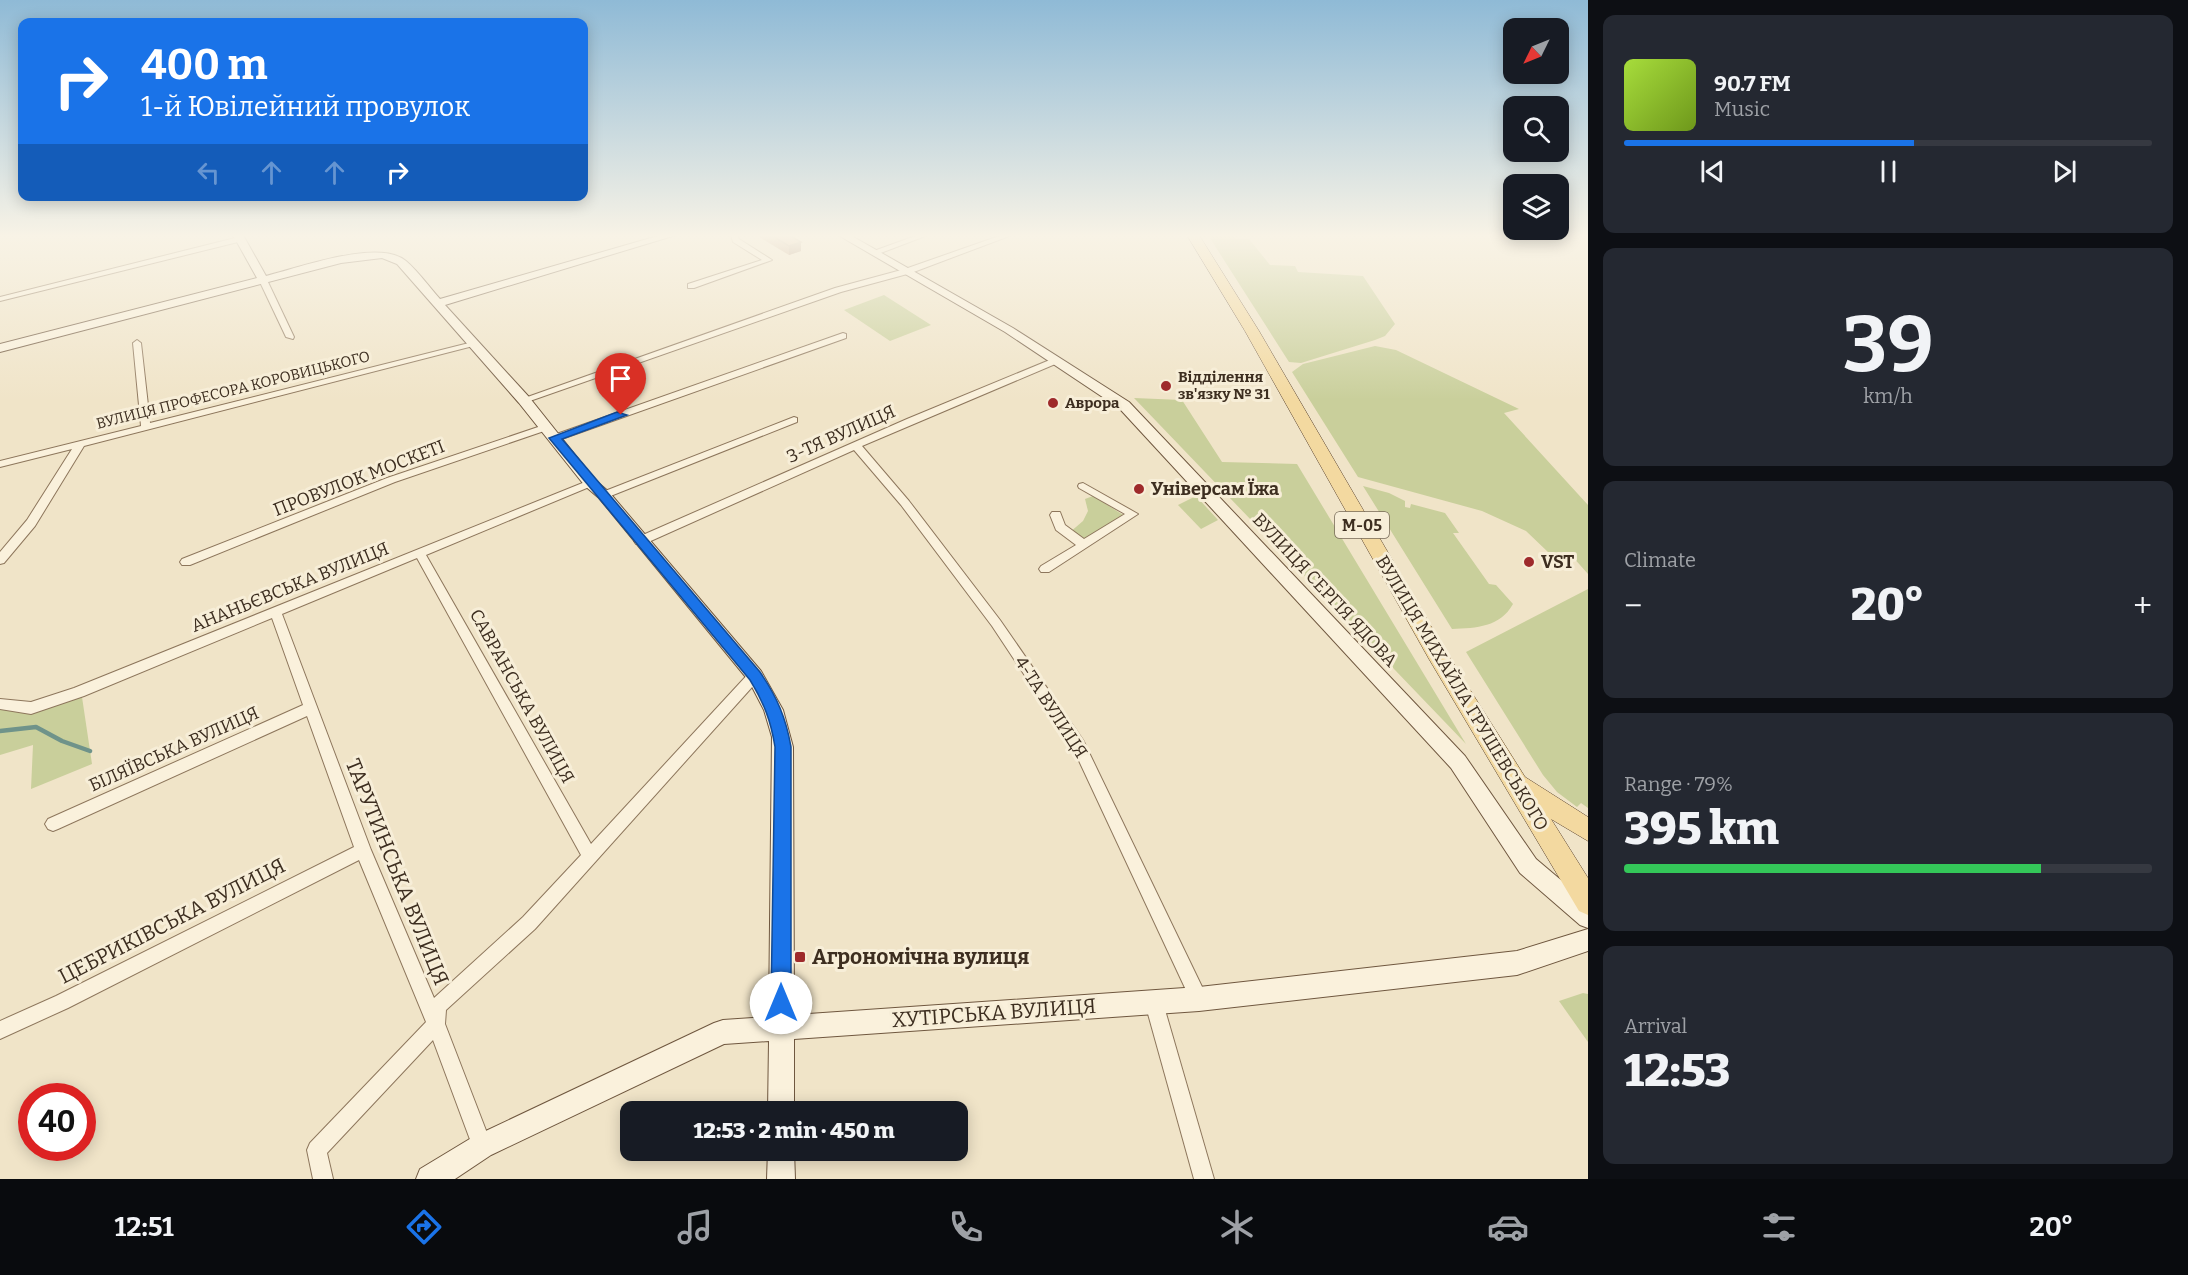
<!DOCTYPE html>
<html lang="en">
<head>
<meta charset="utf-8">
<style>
	:root { --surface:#171b24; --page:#242831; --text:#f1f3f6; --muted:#9ea1a6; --line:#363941; --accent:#1a73e8 }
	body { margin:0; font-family:Bitter,serif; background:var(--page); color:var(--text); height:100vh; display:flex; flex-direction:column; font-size:22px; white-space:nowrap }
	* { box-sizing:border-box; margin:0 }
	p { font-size:20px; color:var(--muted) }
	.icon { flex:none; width:33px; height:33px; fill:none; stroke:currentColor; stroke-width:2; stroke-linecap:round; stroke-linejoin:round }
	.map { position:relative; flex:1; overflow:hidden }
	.sheet { display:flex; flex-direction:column; gap:15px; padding:15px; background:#0d0f14; width:600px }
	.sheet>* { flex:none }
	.banner { position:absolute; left:18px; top:18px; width:570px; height:183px; border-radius:12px; box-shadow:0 3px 15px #0003; background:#1a73e8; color:#fff; overflow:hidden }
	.needle { width:39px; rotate:227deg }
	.controls { position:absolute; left:1503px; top:18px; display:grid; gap:12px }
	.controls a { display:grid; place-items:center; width:66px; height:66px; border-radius:12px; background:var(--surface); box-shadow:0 3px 15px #0003; font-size:30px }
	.speed { position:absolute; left:18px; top:1083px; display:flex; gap:12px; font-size:30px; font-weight:700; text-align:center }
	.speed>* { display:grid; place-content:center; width:78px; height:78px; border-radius:50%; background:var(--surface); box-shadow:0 3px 15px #0003; line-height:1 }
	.speed .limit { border:9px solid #d22; background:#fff; color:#111 }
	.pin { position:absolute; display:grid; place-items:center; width:51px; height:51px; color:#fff; margin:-62px -26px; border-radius:50% 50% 50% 0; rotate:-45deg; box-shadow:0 0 6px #0007 }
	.pin .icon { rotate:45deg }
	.me { position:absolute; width:66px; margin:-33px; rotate:0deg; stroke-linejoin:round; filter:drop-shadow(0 0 4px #0008) }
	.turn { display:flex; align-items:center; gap:21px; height:126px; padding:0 24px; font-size:27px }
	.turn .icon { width:78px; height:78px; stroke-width:2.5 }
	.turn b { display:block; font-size:42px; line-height:51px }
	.lanes { display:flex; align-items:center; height:57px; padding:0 24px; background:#0003; justify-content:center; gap:30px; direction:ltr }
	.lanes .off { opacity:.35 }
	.big { font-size:45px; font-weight:800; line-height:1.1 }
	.sheet .card { flex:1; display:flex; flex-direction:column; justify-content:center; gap:9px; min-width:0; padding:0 21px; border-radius:12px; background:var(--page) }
	.sheet .dial { align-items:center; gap:0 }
	.dial b { font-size:78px; line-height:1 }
	.song { display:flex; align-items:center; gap:18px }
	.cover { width:72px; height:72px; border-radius:9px; background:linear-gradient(135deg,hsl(80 70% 55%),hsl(80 70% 35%)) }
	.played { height:6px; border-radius:3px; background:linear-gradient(90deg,var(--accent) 55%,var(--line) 55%) }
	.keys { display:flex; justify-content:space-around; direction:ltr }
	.heat { display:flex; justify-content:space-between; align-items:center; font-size:33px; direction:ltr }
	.charge { height:9px; border-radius:4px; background:linear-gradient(90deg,#34c759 79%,var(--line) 0) }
	.trip { position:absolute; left:620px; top:1101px; width:348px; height:60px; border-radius:12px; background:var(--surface); box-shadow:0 3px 15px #0003; font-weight:800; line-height:60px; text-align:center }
	.tab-bar { display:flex; height:96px; justify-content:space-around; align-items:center; background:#090b0e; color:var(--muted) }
	.tab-bar .icon { width:42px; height:42px }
	.tab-bar .on { color:var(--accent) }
	.tab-bar b { font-size:27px; color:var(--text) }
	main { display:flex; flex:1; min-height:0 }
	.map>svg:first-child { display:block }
	.green { fill:#c9cf9b }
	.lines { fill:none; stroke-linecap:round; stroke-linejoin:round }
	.stream { stroke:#6f938a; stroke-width:4.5 }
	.street-casing { stroke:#8d765c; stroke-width:2 }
	.secondary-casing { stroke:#6f573f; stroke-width:2 }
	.primary-casing { stroke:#5b4430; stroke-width:1 }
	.street { fill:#faf1dc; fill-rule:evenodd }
	.secondary { fill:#faf1dc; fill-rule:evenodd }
	.primary { fill:#f3d9a0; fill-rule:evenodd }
	.wall { fill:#b2896c }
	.shaded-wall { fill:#916f58 }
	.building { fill:#cf9f7d; stroke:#916f58; stroke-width:1.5 }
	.route { fill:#1a73e8; stroke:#114b97; stroke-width:1.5 }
	.poi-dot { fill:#9e2a2b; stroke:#f7eed8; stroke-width:2 }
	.labels { text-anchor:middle; stroke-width:6; stroke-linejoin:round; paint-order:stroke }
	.far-poi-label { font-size:15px; font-weight:bold; fill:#3d2e20; stroke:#f7eed8; text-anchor:start }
	.far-street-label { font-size:15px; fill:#3d2e20; stroke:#f7eed8 }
	.shield { fill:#f7eed8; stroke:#756857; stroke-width:1.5 }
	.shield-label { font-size:16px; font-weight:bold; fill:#3d2e20 }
	.street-label { font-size:18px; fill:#3d2e20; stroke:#f7eed8 }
	.poi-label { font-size:18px; font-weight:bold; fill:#3d2e20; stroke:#f7eed8; text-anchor:start }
	.near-street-label { font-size:21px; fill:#3d2e20; stroke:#f7eed8 }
	.near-poi-label { font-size:21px; font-weight:bold; fill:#3d2e20; stroke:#f7eed8; text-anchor:start }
</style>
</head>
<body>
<main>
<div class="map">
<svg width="1588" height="1179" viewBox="0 0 1588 1179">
	<rect width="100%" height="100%" fill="#f0e4c8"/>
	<g class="green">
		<polygon points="1208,235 1233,235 1236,239 1249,239 1270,265 1295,266 1298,272 1363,276 1395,324 1385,336 1375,340 1301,363 1289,362"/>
		<polygon points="884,295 931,325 890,341 844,310"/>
		<polygon points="1375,346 1396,350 1519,409 1504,413 1588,505 1588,574 1572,556 1549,553 1526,531 1482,511 1358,477 1292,372 1303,364"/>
		<polygon points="1134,398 1182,400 1222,462 1297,464 1466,744"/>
		<path d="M1363 486 1389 493 1405 501V507L1410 508 1411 504 1445 513 1459 533H1453L1489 584 1496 585 1513 604C1500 627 1477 628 1452 629Z"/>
		<polygon points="1093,496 1128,518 1088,543 1069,533 1083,521 1088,511 1085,499"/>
		<polygon points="1196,496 1218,520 1201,529 1178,505"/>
		<polygon points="1588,589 1588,808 1581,803 1577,807 1557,792 1543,775 1466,652"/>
		<polygon points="82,697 92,764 31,789 33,745 0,755 0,709 27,713"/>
		<polygon points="1583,993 1588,994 1588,1042 1559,1001"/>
	</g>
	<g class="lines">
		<polyline class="stream" points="0,731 36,727 62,741 90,751"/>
		<g class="street-casing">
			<g id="street">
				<polygon points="731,235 737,235 739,239 772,260 694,288 688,288 688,284 762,260 733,242"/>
				<polygon points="918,235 928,235 878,254 871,252"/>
				<polygon points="1002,235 1012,235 911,273 841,292 527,402 521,402 519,400 835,288 905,269"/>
				<polygon points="239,237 242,237 242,241 0,301 0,297"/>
				<polygon points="260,278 267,280 294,337 293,339 286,337 259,280"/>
				<polygon points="843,333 846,334 846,338 559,440 555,441 550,438 551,436"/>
				<polygon points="137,340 141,343 150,423 473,342 477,345 84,446 35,526 4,563 0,564 0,552 27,520 72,449 0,467 0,461 141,426 133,343"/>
				<polygon points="1057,357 1061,360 1060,362 862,446 909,501 1000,620 1083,740 1205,993 1208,999 1205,1005 1199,1008 1193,1005 1073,748 992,626 901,505 854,450 644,544 636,544 634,541 636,538 907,419"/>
				<polygon points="794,417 797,418 797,422 608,497 600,497 599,495 600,493"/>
				<polygon points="544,425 549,428 547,430 395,482 190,565 182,565 180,562 182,559 387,478"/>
				<path d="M590 480 595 483 594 485 426 555 591 844 750 672 755 671 760 672 762 676 535 929 446 1010 445 1024 492 1146 489 1153 482 1156 475 1153 433 1040 327 1153 333 1179H313L307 1150 310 1143 426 1022 359 860 68 1008 0 1039V1021L56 996 354 847 307 716 58 829 53 831 48 829 45 824 48 819 303 705 272 618 84 696 31 714 0 709V699L31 702 74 688ZM417 558 581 855 523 917 434 998 371 850 282 614Z"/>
				<polygon points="1083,483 1138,514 1049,572 1041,572 1039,569 1041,566 1076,545 1056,530 1050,515 1052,512 1060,512 1065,525 1084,539 1125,514 1079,488 1078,486 1079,484"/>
				<polygon points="1154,994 1160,997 1163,1003 1214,1179 1194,1179 1145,1003 1148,997"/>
			</g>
		</g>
		<g class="secondary-casing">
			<g id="secondary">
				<path d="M233 235H243L266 276C298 268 379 238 406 261 419 272 429 287 440 299L661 235H676L445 305 529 397 595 480 609 492 761 671 783 710 793 747 794 1015 1199 987 1517 951 1588 929V951L1517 975 1199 1011 794 1039V1112H768L769 1041 724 1044 491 1155 455 1179H416L420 1169 473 1137 714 1023 723 1020 769 1017 772 737 764 710 749 681 599 498 585 486 519 403 397 264 382 258 341 263 0 352V344L257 278Z"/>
				<polygon points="838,235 850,235 1013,328 1129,402 1465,756 1536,859 1588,903 1588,928 1580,925 1520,873 1451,768 1119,408 1005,332"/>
				<polygon points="768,1150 794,1150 795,1179 767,1179"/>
			</g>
		</g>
		<g class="primary-casing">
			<polygon id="primary" points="1187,235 1199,235 1259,331 1443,647 1525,777 1588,817 1588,841 1551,819 1588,878 1588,915 1579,911 1429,659 1245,331"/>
		</g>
		<use href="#street" class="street"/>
		<use href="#secondary" class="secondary"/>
		<use href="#primary" class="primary"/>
	</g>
	<polygon class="wall" points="756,235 789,235 801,242 801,251 789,255"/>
	<polygon class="shaded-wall" points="801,242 801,251 789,255 789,246"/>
	<polygon class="building" points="771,235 789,235 801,242 789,246"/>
	<linearGradient id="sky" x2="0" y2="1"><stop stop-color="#8fbad6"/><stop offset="0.59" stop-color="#f8f3e6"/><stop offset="1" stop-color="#f8f3e6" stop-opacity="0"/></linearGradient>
	<rect width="1588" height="400" fill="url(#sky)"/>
	<path class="route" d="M617 412 627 415 562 439 760 672C777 697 786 718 791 747V1003L788 1010 781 1013 774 1010 771 1003 775 747C771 721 764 703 750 680L549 438Z"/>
	<g class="poi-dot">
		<circle cx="1166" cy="386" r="6"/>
		<circle cx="1053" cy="403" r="6"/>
		<circle cx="1139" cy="489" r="6"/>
		<circle cx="1529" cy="562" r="6"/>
		<rect x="794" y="951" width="12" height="12" rx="3"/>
	</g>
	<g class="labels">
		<g class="far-poi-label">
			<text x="1178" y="382">Відділення<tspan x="1178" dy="17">зв'язку № 31</tspan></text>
			<text x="1065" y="408">Аврора</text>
		</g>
		<g class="far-street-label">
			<text transform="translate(233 390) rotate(-14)" y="5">ВУЛИЦЯ ПРОФЕСОРА КОРОВИЦЬКОГО</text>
		</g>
		<rect class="shield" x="1335" y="512" width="54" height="26" rx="4.5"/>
		<g class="shield-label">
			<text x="1362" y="531">М-05</text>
		</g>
		<g class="street-label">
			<text transform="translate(841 434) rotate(-24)" y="6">3-ТЯ ВУЛИЦЯ</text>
			<text transform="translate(359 478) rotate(-21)" y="6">ПРОВУЛОК МОСКЕТІ</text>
			<text transform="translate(290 587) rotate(-22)" y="6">АНАНЬЄВСЬКА ВУЛИЦЯ</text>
			<text transform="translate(1325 590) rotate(47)" y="6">ВУЛИЦЯ СЕРГІЯ ЯДОВА</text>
			<text transform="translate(1462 693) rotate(59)" y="6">ВУЛИЦЯ МИХАЙЛА ГРУШЕВСЬКОГО</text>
			<text transform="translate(522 696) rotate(61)" y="6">САВРАНСЬКА ВУЛИЦЯ</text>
			<text transform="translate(1051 707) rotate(57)" y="6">4-ТА ВУЛИЦЯ</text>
			<text transform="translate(174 749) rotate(-24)" y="6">БІЛЯЇВСЬКА ВУЛИЦЯ</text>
		</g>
		<g class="poi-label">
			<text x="1151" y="495">Універсам Їжа</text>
			<text x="1541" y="568">VST</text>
		</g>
		<g class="near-street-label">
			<text transform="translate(397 872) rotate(68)" y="7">ТАРУТИНСЬКА ВУЛИЦЯ</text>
			<text transform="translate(172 921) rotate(-27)" y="7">ЦЕБРИКІВСЬКА ВУЛИЦЯ</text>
			<text transform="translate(994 1013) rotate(-4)" y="7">ХУТІРСЬКА ВУЛИЦЯ</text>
		</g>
		<g class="near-poi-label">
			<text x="812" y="964">Агрономічна вулиця</text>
		</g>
	</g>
</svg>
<div class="controls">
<a><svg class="needle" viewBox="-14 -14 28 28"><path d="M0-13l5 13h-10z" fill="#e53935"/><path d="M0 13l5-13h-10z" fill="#9ea1a6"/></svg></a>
<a><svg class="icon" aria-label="search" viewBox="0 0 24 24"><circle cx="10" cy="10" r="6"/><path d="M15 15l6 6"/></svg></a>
<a><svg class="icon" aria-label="layers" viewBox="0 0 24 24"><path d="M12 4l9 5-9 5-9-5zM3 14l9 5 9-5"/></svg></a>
</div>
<div class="speed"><div class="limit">40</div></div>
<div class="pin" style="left:621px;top:415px;background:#d93025"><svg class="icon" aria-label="arrive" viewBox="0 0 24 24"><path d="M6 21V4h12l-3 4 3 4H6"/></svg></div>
<svg class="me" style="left:781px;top:1003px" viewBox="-20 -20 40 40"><circle r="19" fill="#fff"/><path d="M0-13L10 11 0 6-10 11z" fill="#1a73e8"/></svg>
<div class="trip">12:53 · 2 min · 450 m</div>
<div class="banner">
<div class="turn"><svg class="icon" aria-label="right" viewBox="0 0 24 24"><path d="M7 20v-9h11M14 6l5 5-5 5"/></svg><div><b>400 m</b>1-й Ювілейний провулок</div></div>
<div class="lanes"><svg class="icon off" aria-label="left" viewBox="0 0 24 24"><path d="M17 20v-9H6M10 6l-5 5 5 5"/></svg><svg class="icon off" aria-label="ahead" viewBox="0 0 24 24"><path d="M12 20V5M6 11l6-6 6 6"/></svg><svg class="icon off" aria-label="ahead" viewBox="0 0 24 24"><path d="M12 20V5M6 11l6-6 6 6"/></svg><svg class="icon" aria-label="right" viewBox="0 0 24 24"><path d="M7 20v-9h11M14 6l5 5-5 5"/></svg></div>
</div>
</div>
<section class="sheet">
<div class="card">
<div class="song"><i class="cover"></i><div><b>90.7 FM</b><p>Music</p></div></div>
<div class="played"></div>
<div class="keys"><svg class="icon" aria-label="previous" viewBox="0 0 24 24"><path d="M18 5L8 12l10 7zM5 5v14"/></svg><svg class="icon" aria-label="pause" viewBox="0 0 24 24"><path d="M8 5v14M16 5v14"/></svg><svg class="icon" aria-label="next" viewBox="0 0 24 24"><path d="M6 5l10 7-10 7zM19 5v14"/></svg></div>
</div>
<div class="card dial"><b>39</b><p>km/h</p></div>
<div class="card"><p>Climate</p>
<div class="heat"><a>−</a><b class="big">20°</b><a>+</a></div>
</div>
<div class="card"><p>Range · 79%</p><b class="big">395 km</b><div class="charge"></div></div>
<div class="card"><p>Arrival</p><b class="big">12:53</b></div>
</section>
</main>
<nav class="tab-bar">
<b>12:51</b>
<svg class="icon on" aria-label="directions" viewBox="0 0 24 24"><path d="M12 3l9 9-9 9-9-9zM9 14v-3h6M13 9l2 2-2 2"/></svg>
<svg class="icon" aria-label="music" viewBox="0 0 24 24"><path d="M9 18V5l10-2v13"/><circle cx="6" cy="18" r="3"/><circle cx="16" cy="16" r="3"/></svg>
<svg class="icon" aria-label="phone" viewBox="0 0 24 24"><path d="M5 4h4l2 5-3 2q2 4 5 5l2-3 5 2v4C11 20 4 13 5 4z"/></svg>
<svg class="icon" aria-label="climate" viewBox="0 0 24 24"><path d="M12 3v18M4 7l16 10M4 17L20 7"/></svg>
<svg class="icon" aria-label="car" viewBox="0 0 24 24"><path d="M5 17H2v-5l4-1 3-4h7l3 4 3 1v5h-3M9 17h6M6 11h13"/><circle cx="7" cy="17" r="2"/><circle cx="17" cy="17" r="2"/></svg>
<svg class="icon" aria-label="filters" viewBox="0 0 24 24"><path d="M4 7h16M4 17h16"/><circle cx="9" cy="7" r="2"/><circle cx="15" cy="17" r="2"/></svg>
<b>20°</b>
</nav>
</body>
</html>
